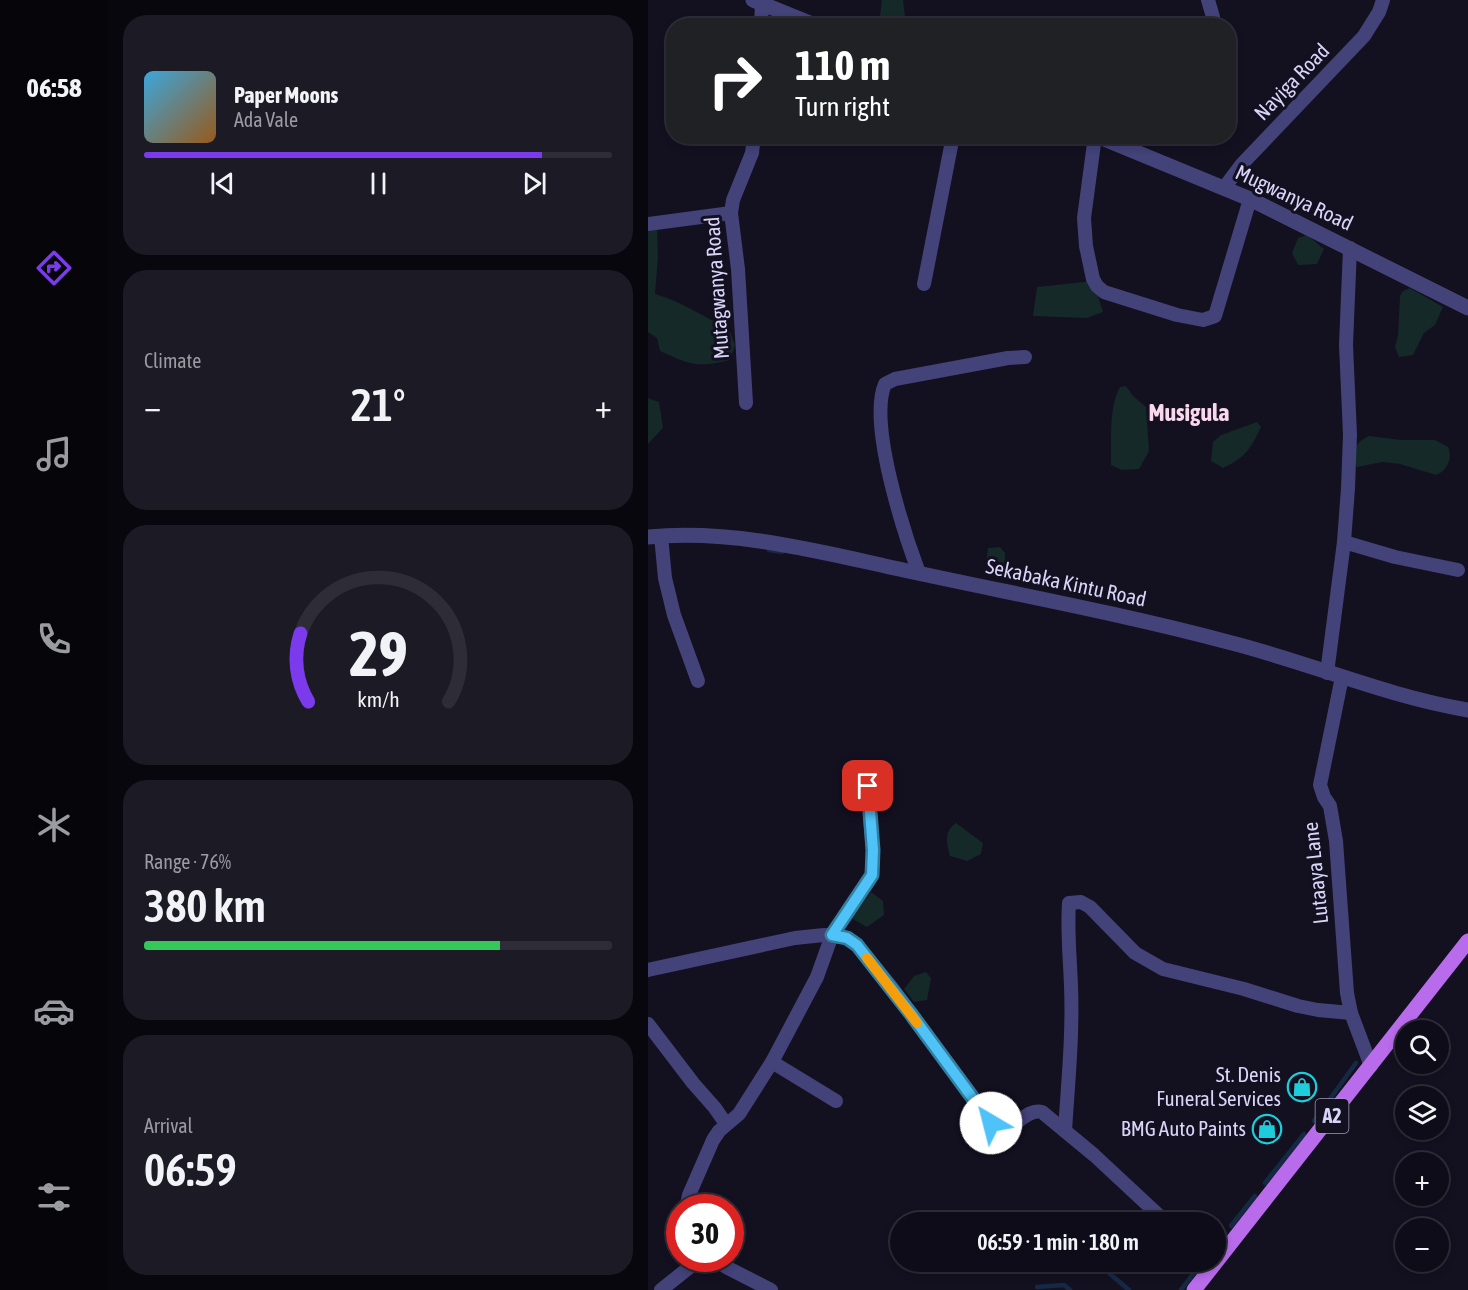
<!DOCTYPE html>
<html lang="en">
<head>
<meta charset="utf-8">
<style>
	:root { --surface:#0e0c18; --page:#1c1a25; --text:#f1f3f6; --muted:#9b9ba2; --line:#2e2c37; --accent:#7c3aed }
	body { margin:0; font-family:"Asap Condensed",sans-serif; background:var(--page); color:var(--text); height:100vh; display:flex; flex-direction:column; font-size:22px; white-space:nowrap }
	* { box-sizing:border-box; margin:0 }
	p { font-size:20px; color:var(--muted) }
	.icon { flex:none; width:33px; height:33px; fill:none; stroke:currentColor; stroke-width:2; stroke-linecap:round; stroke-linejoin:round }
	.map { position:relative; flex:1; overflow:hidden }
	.details { display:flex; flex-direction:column; gap:15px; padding:15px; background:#08070d; width:540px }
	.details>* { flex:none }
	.guide { position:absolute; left:18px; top:18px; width:570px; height:126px; border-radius:24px; box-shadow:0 3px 9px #0003,0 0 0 2px var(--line); background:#202124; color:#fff; overflow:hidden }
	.tools { position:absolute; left:747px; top:1020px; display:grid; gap:12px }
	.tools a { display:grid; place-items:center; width:54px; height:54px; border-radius:50%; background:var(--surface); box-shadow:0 3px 9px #0003,0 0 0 2px var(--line); font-size:30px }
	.speed { position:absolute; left:18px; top:1194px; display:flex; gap:12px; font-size:30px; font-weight:700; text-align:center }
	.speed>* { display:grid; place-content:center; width:78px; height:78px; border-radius:50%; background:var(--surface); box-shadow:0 3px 9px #0003,0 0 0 2px var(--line); line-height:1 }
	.speed .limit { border:9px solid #d22; background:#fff; color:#111 }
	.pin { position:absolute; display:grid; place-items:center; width:51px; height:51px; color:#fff; margin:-26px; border-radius:12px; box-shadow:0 3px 9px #0006 }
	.me { position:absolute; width:66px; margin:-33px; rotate:323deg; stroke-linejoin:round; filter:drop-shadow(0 0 4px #0008) }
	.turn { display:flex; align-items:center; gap:21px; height:126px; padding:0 30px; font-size:27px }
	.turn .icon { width:78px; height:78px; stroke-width:2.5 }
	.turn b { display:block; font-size:42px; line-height:51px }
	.big { font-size:45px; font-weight:600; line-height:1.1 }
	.details .widget { flex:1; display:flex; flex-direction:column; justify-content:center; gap:9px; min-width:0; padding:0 21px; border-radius:24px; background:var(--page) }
	.details .dial { align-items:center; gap:0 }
	.dial svg { height:156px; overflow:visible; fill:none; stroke:var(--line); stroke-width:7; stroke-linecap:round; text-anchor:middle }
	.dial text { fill:var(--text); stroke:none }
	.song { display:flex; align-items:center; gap:18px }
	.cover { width:72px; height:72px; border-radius:9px; background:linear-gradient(135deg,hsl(200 70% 55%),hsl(30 70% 35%)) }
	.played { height:6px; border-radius:3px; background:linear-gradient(90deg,var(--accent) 85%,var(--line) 85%) }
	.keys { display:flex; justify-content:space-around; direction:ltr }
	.heat { display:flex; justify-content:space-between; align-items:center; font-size:33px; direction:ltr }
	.charge { height:9px; border-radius:4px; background:linear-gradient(90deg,#34c759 76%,var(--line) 0) }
	.trip { position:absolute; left:242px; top:1212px; width:336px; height:60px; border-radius:30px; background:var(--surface); box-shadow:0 3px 9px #0003,0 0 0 2px var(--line); font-weight:600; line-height:60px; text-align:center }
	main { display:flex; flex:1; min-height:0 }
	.dock { display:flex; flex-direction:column; width:108px; justify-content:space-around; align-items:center; background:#06050a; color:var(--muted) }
	.dock .icon { width:42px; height:42px }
	.dock .active { color:var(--accent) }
	.dock b { font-size:27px; color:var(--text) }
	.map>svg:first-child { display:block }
	.green { fill:#142928 }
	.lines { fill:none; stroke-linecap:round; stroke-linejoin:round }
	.stream { stroke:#162944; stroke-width:4.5 }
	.minor { stroke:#434279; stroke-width:14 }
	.tertiary { stroke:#434279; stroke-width:15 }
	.primary { stroke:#b86bea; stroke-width:15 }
	.route-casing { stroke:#337fa1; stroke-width:15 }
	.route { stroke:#4fc3f7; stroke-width:10 }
	.slow { stroke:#f59e0b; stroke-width:10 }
	.labels { text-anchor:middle; stroke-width:6; stroke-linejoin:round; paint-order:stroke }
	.shield { fill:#131020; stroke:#9e9ab8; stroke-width:1.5 }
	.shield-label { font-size:20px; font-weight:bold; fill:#d9d5f9 }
	.street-label { font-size:21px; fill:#d9d5f9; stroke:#131020 }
	.poi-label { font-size:21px; fill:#d9d5f9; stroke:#131020; text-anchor:end }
	.quarter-label { font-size:24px; font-weight:bold; fill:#f9d7ed; stroke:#131020 }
</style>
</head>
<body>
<main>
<nav class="dock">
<b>06:58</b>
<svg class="icon active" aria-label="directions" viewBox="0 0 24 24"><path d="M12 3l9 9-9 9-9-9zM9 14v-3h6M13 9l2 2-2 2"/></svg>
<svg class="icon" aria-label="music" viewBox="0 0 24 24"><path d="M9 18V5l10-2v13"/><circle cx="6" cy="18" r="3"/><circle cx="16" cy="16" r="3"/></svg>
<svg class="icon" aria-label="phone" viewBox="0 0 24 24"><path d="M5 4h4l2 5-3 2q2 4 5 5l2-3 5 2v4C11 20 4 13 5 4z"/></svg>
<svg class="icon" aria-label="climate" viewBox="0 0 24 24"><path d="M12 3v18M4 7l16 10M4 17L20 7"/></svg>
<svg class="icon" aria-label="car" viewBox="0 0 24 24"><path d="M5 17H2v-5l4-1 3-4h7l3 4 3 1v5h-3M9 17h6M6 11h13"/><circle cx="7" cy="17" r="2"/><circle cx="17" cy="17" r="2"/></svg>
<svg class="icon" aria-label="filters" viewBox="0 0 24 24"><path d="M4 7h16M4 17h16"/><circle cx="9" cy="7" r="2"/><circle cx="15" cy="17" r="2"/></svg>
</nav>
<section class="details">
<div class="widget">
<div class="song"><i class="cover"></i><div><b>Paper Moons</b><p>Ada Vale</p></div></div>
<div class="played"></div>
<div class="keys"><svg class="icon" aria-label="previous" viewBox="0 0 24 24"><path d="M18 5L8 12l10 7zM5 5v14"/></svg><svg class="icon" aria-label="pause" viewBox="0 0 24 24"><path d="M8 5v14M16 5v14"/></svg><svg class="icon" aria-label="next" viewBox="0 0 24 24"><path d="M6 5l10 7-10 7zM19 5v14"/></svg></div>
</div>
<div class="widget"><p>Climate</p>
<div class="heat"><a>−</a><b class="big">21°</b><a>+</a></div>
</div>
<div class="widget dial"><svg viewBox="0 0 100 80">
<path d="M14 69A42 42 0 1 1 86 69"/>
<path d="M14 69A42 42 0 0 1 10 34" stroke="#7c3aed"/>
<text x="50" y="56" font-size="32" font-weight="700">29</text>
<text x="50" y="72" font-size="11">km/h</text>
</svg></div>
<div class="widget"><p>Range · 76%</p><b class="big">380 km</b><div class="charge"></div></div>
<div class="widget"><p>Arrival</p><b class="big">06:59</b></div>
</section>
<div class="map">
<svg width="820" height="1290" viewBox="0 0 820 1290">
	<rect width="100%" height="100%" fill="#131020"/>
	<g class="green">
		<polygon points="234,0 255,0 258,25 231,25"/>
		<path d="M9 226 10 257 7 294C33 301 56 317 81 329L87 345 82 360C48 368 43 365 12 351L9 338 0 332V228Z"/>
		<polygon points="659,235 676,249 669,264 650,265 644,253 650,238"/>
		<polygon points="445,281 455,312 439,318 385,316 389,287"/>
		<polygon points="762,288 795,307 787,325 776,333 765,355 751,357 747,347 750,335 752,296 755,291"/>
		<path d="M478 386 485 396 498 407 501 451 491 469 474 470 463 465C464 441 460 409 472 387Z"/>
		<polygon points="0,398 11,402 15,428 0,444"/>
		<path d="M609 422 613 427C603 448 597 458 575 468L563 461 565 442 573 435Z"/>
		<path d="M721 436 753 440H787L800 447C805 459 799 471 788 475L752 464 734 462 709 467C702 453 706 443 721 436Z"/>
		<polygon points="352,547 357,553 357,576 341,576 338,563 340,548"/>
		<path d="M308 823 335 843 333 854 319 861 302 856C299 843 295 832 308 823Z"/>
		<polygon points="223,892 235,901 236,915 219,927 203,918"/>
		<polygon points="278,972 283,978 279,1000 266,1002 256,989 266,976"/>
	</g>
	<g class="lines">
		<g class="stream">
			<polyline points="403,25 403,26"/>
			<polyline points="121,550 134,552"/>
			<polyline points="666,1121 708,1063"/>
			<polyline points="617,1183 656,1134"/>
			<polyline points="583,1226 607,1196"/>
			<polyline points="569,1242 577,1233"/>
			<polyline points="448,1262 481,1290"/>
			<polyline points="389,1287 416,1285 422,1290"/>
			<polyline points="533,1290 554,1262"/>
		</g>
		<g class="minor">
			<polyline points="560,0 565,17"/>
			<polyline points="113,26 114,3"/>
			<polyline points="447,136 436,218 438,246 445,279 449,286 456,292 529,315 555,320 567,316 602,199"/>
			<polyline points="576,188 594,164 716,36 731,12 735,0"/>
			<polyline points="0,224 83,213"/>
			<polyline points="276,284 305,136"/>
			<polyline points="98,403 90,269 83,213 85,200 104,153 106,136"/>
			<polyline points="13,536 17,578 26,615 50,681"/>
			<polyline points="696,542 747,557 810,570"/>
			<path d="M271 573C256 533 220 423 237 384L247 379 360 358 377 357"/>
			<polyline points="679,673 696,542 700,488 702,435 698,345 702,248"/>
			<polyline points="694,677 672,785 676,797 682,806 688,841 699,993 703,1013 723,1066"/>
			<path d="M0 970 147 938 176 935 199 938 209 945 244 988 347 1127C366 1133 377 1108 394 1112L446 1155 518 1222"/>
			<polyline points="0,1024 45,1083 67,1108 78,1124"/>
			<polyline points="124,1062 188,1101"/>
			<path d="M417 1131C420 1083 425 1034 423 986 422 958 419 931 421 903L433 902 442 907 487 953 515 969 596 989 650 1006 670 1010 703 1013"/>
			<polyline points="38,1208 41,1195 65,1140 71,1131 91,1114 124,1062 169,977 184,935 224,875 225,850 218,773"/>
			<polyline points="66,1258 78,1267 123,1290"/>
			<polyline points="13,1290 53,1258"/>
		</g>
		<g class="tertiary">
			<polyline points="105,0 169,26"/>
			<polyline points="449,136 602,199 820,308"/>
			<path d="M0 537C85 529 169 551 251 569 361 593 471 613 580 642 660 662 737 696 820 710"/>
		</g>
		<polyline class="primary" points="546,1290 820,941"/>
	</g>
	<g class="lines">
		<g class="route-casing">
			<polyline id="route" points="220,786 225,850 224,875 184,935 199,938 209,945 263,1014 343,1123"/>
		</g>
		<use href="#route" class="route"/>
		<polyline class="slow" points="219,958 269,1023"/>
	</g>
	<defs>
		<g id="shop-ring" transform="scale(1.5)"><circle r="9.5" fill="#131020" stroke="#1fccdb" stroke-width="1.5"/><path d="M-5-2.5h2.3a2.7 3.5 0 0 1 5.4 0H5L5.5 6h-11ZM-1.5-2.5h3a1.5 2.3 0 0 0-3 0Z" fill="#1fccdb"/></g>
	</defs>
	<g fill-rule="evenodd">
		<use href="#shop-ring" x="654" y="1087"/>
		<use href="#shop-ring" x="619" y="1129"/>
	</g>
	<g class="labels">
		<rect class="shield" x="667.5" y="1099" width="33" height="34" rx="4.5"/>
		<g class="shield-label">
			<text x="684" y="1123">A2</text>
		</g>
		<g class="street-label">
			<text transform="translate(644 82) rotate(-46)" y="7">Nayiga Road</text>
			<text transform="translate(646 198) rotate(25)" y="7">Mugwanya Road</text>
			<text transform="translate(69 288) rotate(-94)" y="7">Mutagwanya Road</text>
			<text transform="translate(418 583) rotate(12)" y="7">Sekabaka Kintu Road</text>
			<text transform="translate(668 873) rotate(-96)" y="7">Lutaaya Lane</text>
		</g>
		<g class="poi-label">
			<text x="633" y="1082">St. Denis<tspan x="633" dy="24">Funeral Services</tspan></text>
			<text x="598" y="1136">BMG Auto Paints</text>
		</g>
		<g class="quarter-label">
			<text x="541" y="421">Musigula</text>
		</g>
	</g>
</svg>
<div class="tools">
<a><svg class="icon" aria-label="search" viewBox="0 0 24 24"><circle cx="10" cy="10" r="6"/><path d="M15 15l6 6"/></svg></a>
<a><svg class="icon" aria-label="layers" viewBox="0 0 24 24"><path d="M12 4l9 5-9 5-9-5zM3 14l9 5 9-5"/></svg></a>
<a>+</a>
<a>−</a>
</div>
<div class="speed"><div class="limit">30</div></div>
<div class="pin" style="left:220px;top:786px;background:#d93025"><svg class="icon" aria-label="arrive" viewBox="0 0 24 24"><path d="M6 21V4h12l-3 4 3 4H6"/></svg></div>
<svg class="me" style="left:343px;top:1123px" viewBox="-20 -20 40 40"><circle r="19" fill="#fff"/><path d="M0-13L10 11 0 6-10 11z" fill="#4fc3f7"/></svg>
<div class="trip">06:59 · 1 min · 180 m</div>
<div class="guide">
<div class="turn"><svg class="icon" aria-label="right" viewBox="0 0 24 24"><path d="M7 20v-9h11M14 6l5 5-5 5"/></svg><div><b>110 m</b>Turn right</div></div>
</div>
</div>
</main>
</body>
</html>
